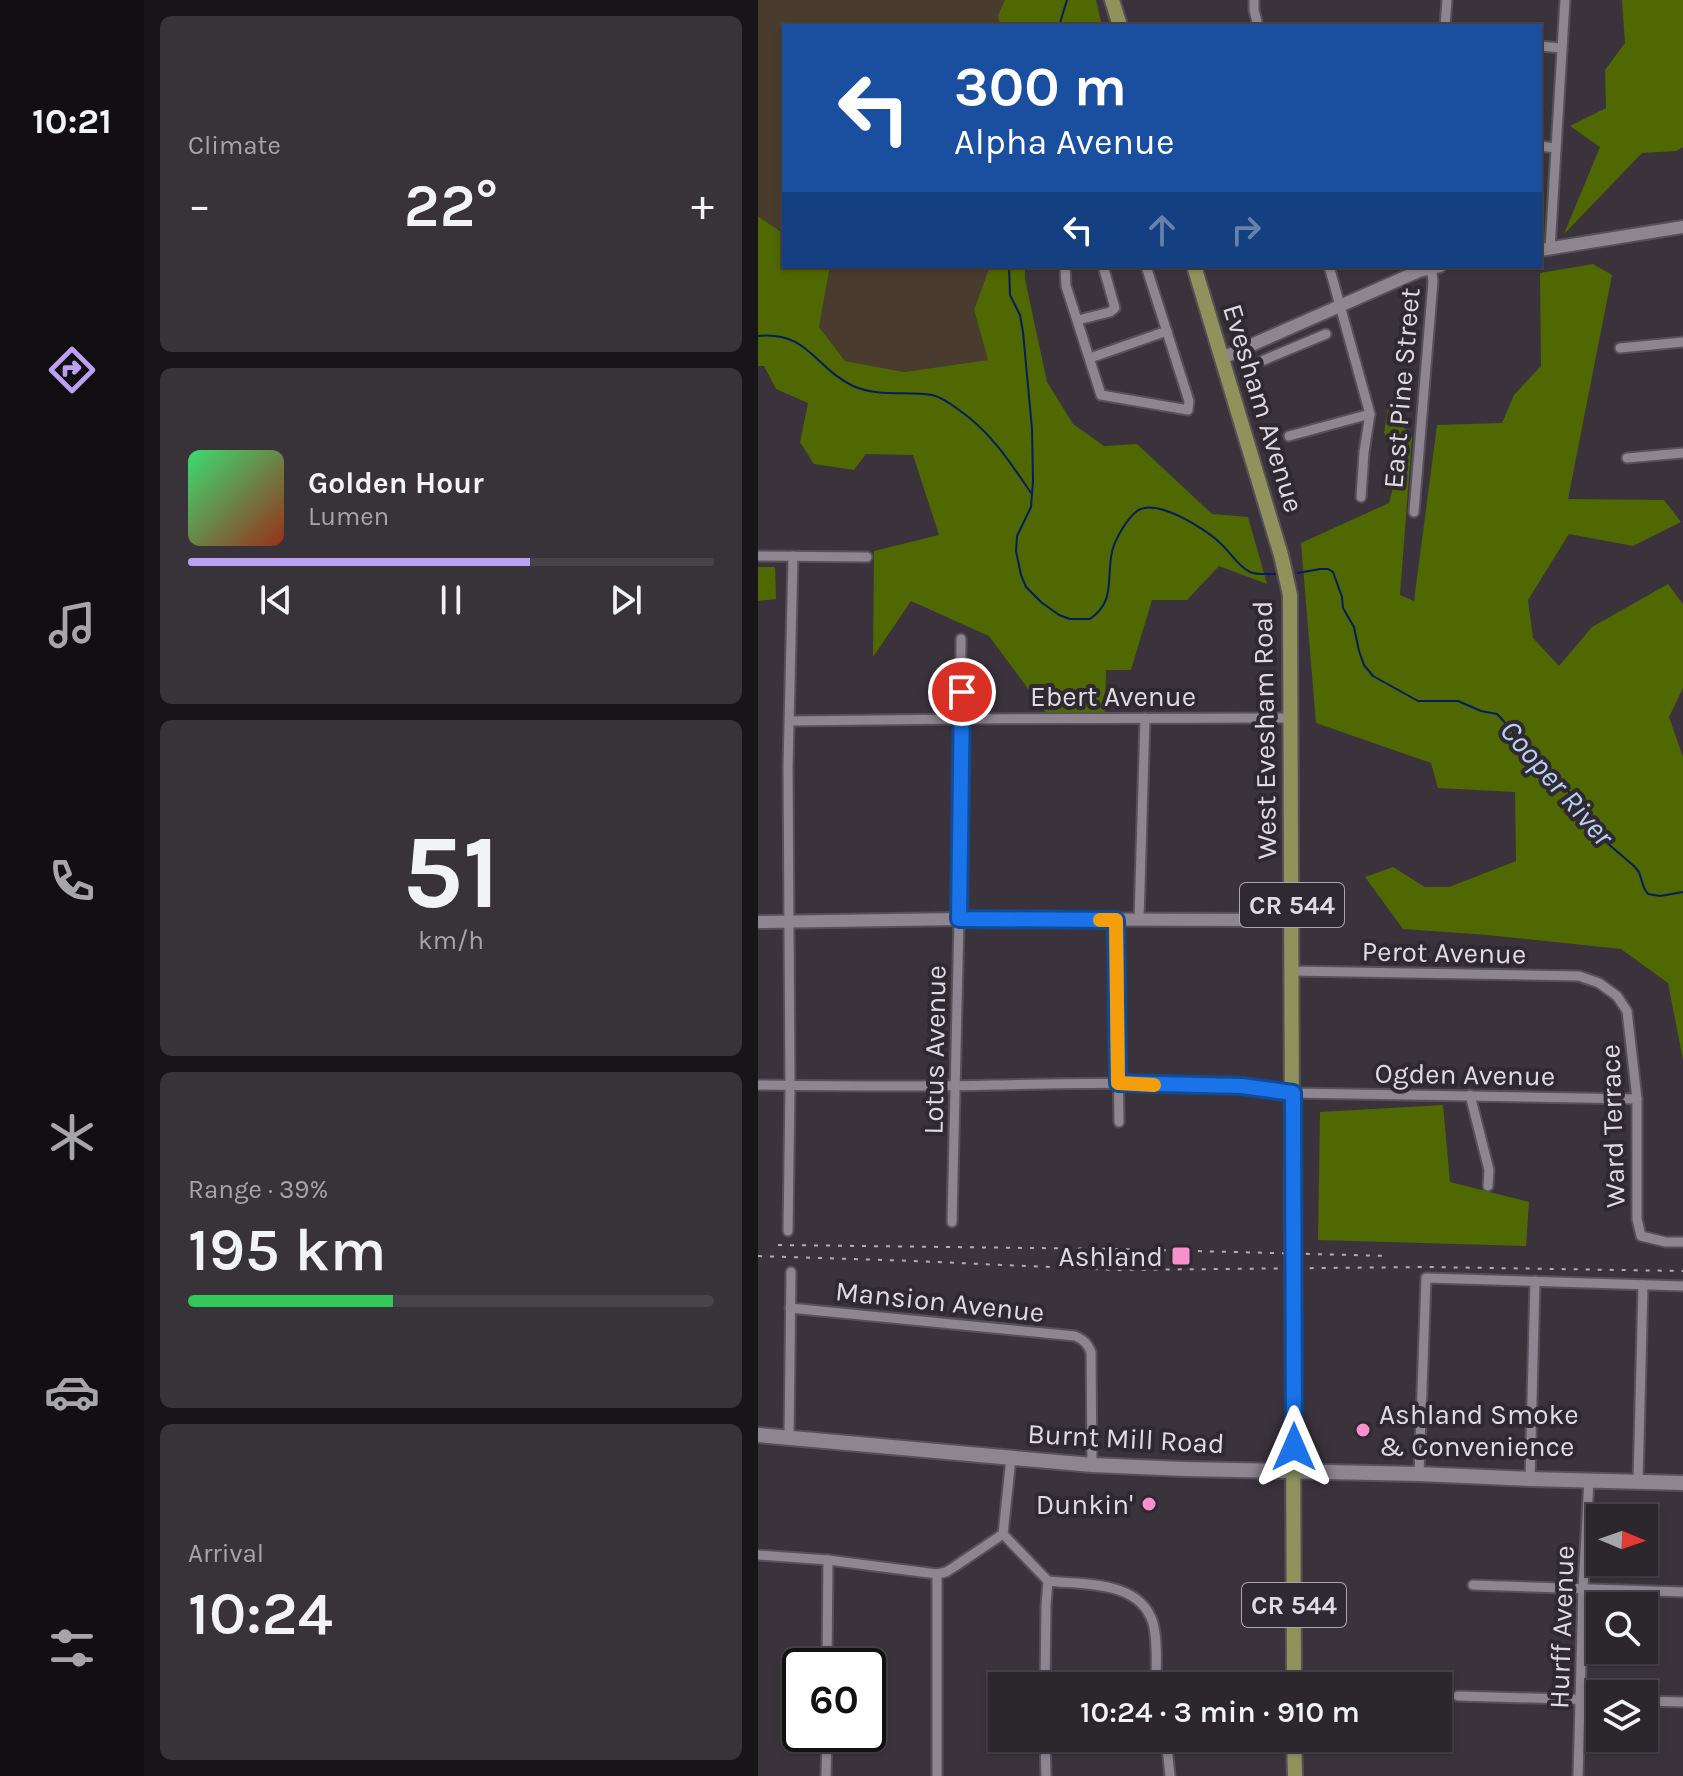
<!DOCTYPE html>
<html lang="en">
<head>
<meta charset="utf-8">
<style>
	:root { --surface:#2c262d; --page:#383239; --text:#f1f3f6; --muted:#a6a5aa; --line:#484349; --accent:#bca0f2 }
	body { margin:0; font-family:Karla,sans-serif; background:var(--page); color:var(--text); height:100vh; display:flex; flex-direction:column; font-size:30px; white-space:nowrap }
	* { box-sizing:border-box; margin:0 }
	p { font-size:26px; color:var(--muted) }
	.icon { flex:none; width:44px; height:44px; fill:none; stroke:currentColor; stroke-width:2; stroke-linecap:round; stroke-linejoin:round }
	.map { position:relative; flex:1; overflow:hidden }
	.drawer { display:flex; flex-direction:column; gap:16px; padding:16px; background:#181519; width:614px }
	.drawer>* { flex:none }
	.banner { position:absolute; left:24px; top:24px; width:760px; height:244px; border-radius:0px; box-shadow:0 2px 6px #0004,0 0 0 2px var(--line); background:#1a4fa0; color:#fff; overflow:hidden }
	.needle { width:52px; rotate:92deg }
	.tools { position:absolute; left:828px; top:1504px; display:grid; gap:16px }
	.tools a { display:grid; place-items:center; width:72px; height:72px; border-radius:0px; background:var(--surface); box-shadow:0 2px 6px #0004,0 0 0 2px var(--line); font-size:40px }
	.speed { position:absolute; left:24px; top:1648px; display:flex; gap:16px; font-size:40px; font-weight:700; text-align:center }
	.speed>* { display:grid; place-content:center; width:104px; height:104px; border-radius:50%; background:var(--surface); box-shadow:0 2px 6px #0004,0 0 0 2px var(--line); line-height:1 }
	.speed .limit { border:4px solid #111; border-radius:12px; background:#fff; color:#111 }
	.pin { position:absolute; display:grid; place-items:center; width:68px; height:68px; color:#fff; margin:-34px; border:4px solid #fff; border-radius:50%; box-shadow:0 2px 8px #0007 }
	.me { position:absolute; width:88px; margin:-44px; rotate:0deg; stroke-linejoin:round; filter:drop-shadow(0 0 6px #0008) }
	.turn { display:flex; align-items:center; gap:28px; height:168px; padding:0 40px; font-size:36px }
	.turn .icon { width:104px; height:104px; stroke-width:2.5 }
	.turn b { display:block; font-size:56px; line-height:68px }
	.lanes { display:flex; align-items:center; height:76px; padding:0 40px; background:#0003; justify-content:center; gap:40px; direction:ltr }
	.lanes .off { opacity:.35 }
	.big { font-size:60px; font-weight:600; line-height:1.1 }
	.drawer .card { flex:1; display:flex; flex-direction:column; justify-content:center; gap:12px; min-width:0; padding:0 28px; border-radius:12px; background:var(--page) }
	.drawer .dial { align-items:center; gap:0 }
	.dial b { font-size:104px; line-height:1 }
	.song { display:flex; align-items:center; gap:24px }
	.cover { width:96px; height:96px; border-radius:12px; background:linear-gradient(135deg,hsl(140 70% 55%),hsl(10 70% 35%)) }
	.played { height:8px; border-radius:4px; background:linear-gradient(90deg,var(--accent) 65%,var(--line) 65%) }
	.keys { display:flex; justify-content:space-around; direction:ltr }
	.heat { display:flex; justify-content:space-between; align-items:center; font-size:44px; direction:ltr }
	.charge { height:12px; border-radius:6px; background:linear-gradient(90deg,#34c759 39%,var(--line) 0) }
	.trip { position:absolute; left:230px; top:1672px; width:464px; height:80px; border-radius:0px; background:var(--surface); box-shadow:0 2px 6px #0004,0 0 0 2px var(--line); font-weight:600; line-height:80px; text-align:center }
	main { display:flex; flex:1; min-height:0 }
	.tab-bar { display:flex; flex-direction:column; width:144px; justify-content:space-around; align-items:center; background:#120f12; color:var(--muted) }
	.tab-bar .icon { width:56px; height:56px }
	.tab-bar .current { color:var(--accent) }
	.tab-bar b { font-size:36px; color:var(--text) }
	.map>svg:first-child { display:block }
	.commercial { fill:#493b2d }
	.forest { fill:#4f6801 }
	.lines { fill:none; stroke-linecap:round; stroke-linejoin:round }
	.stream { stroke:#051d5e; stroke-width:2 }
	.minor-casing { stroke:#565158; stroke-width:13 }
	.tertiary-casing { stroke:#565158; stroke-width:16 }
	.secondary-casing { stroke:#565158; stroke-width:18 }
	.primary-casing { stroke:#565158; stroke-width:18 }
	.minor { stroke:#8d8590; stroke-width:9 }
	.tertiary { stroke:#8d8590; stroke-width:12 }
	.secondary { stroke:#8d8590; stroke-width:14 }
	.primary { stroke:#8f935b; stroke-width:14 }
	.rail { stroke:#b2adb4; stroke-width:2; stroke-dasharray:4 8; stroke-linecap:butt }
	.route-casing { stroke:#114b97; stroke-width:20 }
	.route { stroke:#1a73e8; stroke-width:14 }
	.slow { stroke:#f59e0b; stroke-width:14 }
	.poi-dot { fill:#f790cd; stroke:#2f2932; stroke-width:3 }
	.labels { text-anchor:middle; stroke-width:8; stroke-linejoin:round; paint-order:stroke }
	.shield { fill:#2f2932; stroke:#aaa6ac; stroke-width:2 }
	.shield-label { font-size:26px; font-weight:bold; fill:#dfdbe1 }
	.street-label { font-size:28px; fill:#dfdbe1; stroke:#2f2932 }
	.poi-label { font-size:28px; fill:#dfdbe1; stroke:#2f2932; text-anchor:end }
	.water-label { font-size:30px; font-style:italic; fill:#bacff6; stroke:#2f2932 }
</style>
</head>
<body>
<main>
<nav class="tab-bar">
<b>10:21</b>
<svg class="icon current" aria-label="directions" viewBox="0 0 24 24"><path d="M12 3l9 9-9 9-9-9zM9 14v-3h6M13 9l2 2-2 2"/></svg>
<svg class="icon" aria-label="music" viewBox="0 0 24 24"><path d="M9 18V5l10-2v13"/><circle cx="6" cy="18" r="3"/><circle cx="16" cy="16" r="3"/></svg>
<svg class="icon" aria-label="phone" viewBox="0 0 24 24"><path d="M5 4h4l2 5-3 2q2 4 5 5l2-3 5 2v4C11 20 4 13 5 4z"/></svg>
<svg class="icon" aria-label="climate" viewBox="0 0 24 24"><path d="M12 3v18M4 7l16 10M4 17L20 7"/></svg>
<svg class="icon" aria-label="car" viewBox="0 0 24 24"><path d="M5 17H2v-5l4-1 3-4h7l3 4 3 1v5h-3M9 17h6M6 11h13"/><circle cx="7" cy="17" r="2"/><circle cx="17" cy="17" r="2"/></svg>
<svg class="icon" aria-label="filters" viewBox="0 0 24 24"><path d="M4 7h16M4 17h16"/><circle cx="9" cy="7" r="2"/><circle cx="15" cy="17" r="2"/></svg>
</nav>
<section class="drawer">
<div class="card"><p>Climate</p>
<div class="heat"><a>−</a><b class="big">22°</b><a>+</a></div>
</div>
<div class="card">
<div class="song"><i class="cover"></i><div><b>Golden Hour</b><p>Lumen</p></div></div>
<div class="played"></div>
<div class="keys"><svg class="icon" aria-label="previous" viewBox="0 0 24 24"><path d="M18 5L8 12l10 7zM5 5v14"/></svg><svg class="icon" aria-label="pause" viewBox="0 0 24 24"><path d="M8 5v14M16 5v14"/></svg><svg class="icon" aria-label="next" viewBox="0 0 24 24"><path d="M6 5l10 7-10 7zM19 5v14"/></svg></div>
</div>
<div class="card dial"><b>51</b><p>km/h</p></div>
<div class="card"><p>Range · 39%</p><b class="big">195 km</b><div class="charge"></div></div>
<div class="card"><p>Arrival</p><b class="big">10:24</b></div>
</section>
<div class="map">
<svg width="925" height="1776" viewBox="0 0 925 1776">
	<rect width="100%" height="100%" fill="#3a333c"/>
	<g class="commercial">
		<polygon points="0,0 247,0 240,15 242,26 26,26 26,234 0,216"/>
		<polygon points="72,266 232,266 216,310 230,360 146,372 87,361 61,327"/>
	</g>
	<g class="forest">
		<polygon points="247,0 338,0 344,26 242,26 240,15"/>
		<polygon points="864,0 925,0 925,147 918,151 884,153 806,234 842,147 812,126 848,108 847,70 867,43"/>
		<polygon points="0,216 26,234 26,266 72,266 61,327 87,361 146,372 230,360 216,310 232,266 267,266 267,279 289,382 315,424 346,446 379,444 454,514 490,517 509,584 461,566 429,600 394,600 373,670 348,670 347,721 294,721 231,636 153,601 115,657 116,551 181,535 155,455 108,454 96,470 56,464 42,442 50,403 18,389 6,366 0,366"/>
		<polygon points="835,264 854,275 810,499 906,500 923,522 875,546 811,534 770,600 775,638 801,666 834,627 910,584 925,604 925,688 911,717 925,757 925,1060 910,983 863,949 730,935 645,929 607,877 635,867 667,887 691,887 758,861 757,792 680,788 673,763 558,723 543,543 631,503 643,457 626,433 630,408 654,437 642,595 656,601 679,425 744,423 756,395 783,366 782,273"/>
		<polygon points="0,567 17,567 18,599 0,601"/>
		<polygon points="685,1105 692,1182 771,1202 768,1246 560,1240 562,1112"/>
	</g>
	<g class="lines">
		<g class="stream">
			<polyline points="301,26 309,0"/>
			<path d="M251 266 252 295 262 315 265 332 274 429 275 481 273 507 259 536 258 551 263 575 268 587 283 602 301 615 312 619H332C358 601 348 579 354 552 357 539 368 520 379 511 398 497 447 529 461 542 472 551 479 566 492 572 499 575 509 574 517 574"/>
			<path d="M0 336C50 331 56 367 95 386 120 397 148 391 174 395 184 397 193 404 201 410 233 432 252 462 273 493"/>
			<polyline points="540,573 562,569 570,569 575,572 584,597 585,608 596,627 601,651 606,665 615,676 660,701 700,701 723,711 739,714 752,728 778,765 795,771 802,777 804,785 823,805 836,828 848,842 876,866 881,872 886,888 890,894 902,896 925,892"/>
		</g>
		<g class="minor-casing">
			<g id="minor">
				<polyline points="496,0 496,10 500,26"/>
				<polyline points="687,26 689,0"/>
				<polyline points="782,46 803,48"/>
				<polyline points="782,146 797,148"/>
				<polyline points="792,249 807,0"/>
				<polyline points="307,266 308,286 343,395 430,410 431,401 388,266"/>
				<polyline points="571,266 612,414 606,452 603,497"/>
				<polyline points="320,320 352,312 357,308 345,266"/>
				<polyline points="862,348 925,342"/>
				<polyline points="332,358 409,331"/>
				<polyline points="506,360 568,334"/>
				<polyline points="531,436 612,414"/>
				<polyline points="869,458 925,453"/>
				<polyline points="656,512 675,281 673,266"/>
				<polyline points="0,556 109,557"/>
				<polyline points="32,721 204,719 533,718"/>
				<polyline points="381,919 387,718"/>
				<polyline points="358,920 361,1122"/>
				<polyline points="534,971 821,976 841,983 859,996 869,1011 879,1099 879,1219 883,1236 908,1242 925,1242"/>
				<path d="M0 1085C79 1086 158 1087 237 1085 335 1083 438 1080 535 1093L879 1099"/>
				<polyline points="712,1095 731,1170 730,1186"/>
				<polyline points="194,1222 201,919 203,639"/>
				<polyline points="30,1231 32,1086 30,768 35,556"/>
				<path d="M32 1308 317 1336C326 1340 329 1343 333 1352L334 1465"/>
				<polyline points="31,1438 33,1272"/>
				<polyline points="661,1474 668,1278 925,1286"/>
				<polyline points="772,1479 777,1281"/>
				<polyline points="880,1482 885,1285"/>
				<polyline points="245,1534 290,1581 288,1605 287,1686"/>
				<polyline points="245,1534 253,1458"/>
				<polyline points="0,1555 70,1560 179,1574 188,1572 196,1567 245,1534"/>
				<polyline points="179,1574 179,1776"/>
				<path d="M290 1581C326 1585 382 1580 395 1623 400 1643 398 1665 398 1686"/>
				<polyline points="715,1585 925,1592"/>
				<polyline points="69,1666 70,1560"/>
				<polyline points="700,1696 842,1700"/>
				<polyline points="886,1701 925,1702"/>
				<polyline points="287,1738 288,1776"/>
				<polyline points="405,1738 410,1756 412,1776"/>
				<polyline points="68,1776 69,1734"/>
				<polyline points="820,1776 825,1589 831,1480"/>
			</g>
		</g>
		<g class="tertiary-casing">
			<g id="tertiary">
				<polyline points="782,250 925,227"/>
				<polyline points="464,358 661,271 682,266"/>
				<polyline points="0,922 201,919 534,920"/>
			</g>
		</g>
		<g class="secondary-casing">
			<polyline id="secondary" points="0,1435 334,1465 427,1469 661,1474 772,1479 925,1483"/>
		</g>
		<g class="primary-casing">
			<g id="primary">
				<polyline points="354,0 362,26"/>
				<polyline points="436,266 523,555 532,595 536,1686"/>
				<polyline points="536,1738 537,1776"/>
			</g>
		</g>
		<use href="#minor" class="minor"/>
		<use href="#tertiary" class="tertiary"/>
		<use href="#secondary" class="secondary"/>
		<use href="#primary" class="primary"/>
		<g class="rail">
			<polyline points="20,1245 359,1249 632,1256"/>
			<polyline points="0,1256 156,1261 358,1270 668,1267 925,1271"/>
		</g>
	</g>
	<g class="lines">
		<g class="route-casing">
			<polyline id="route" points="204,692 201,919 358,920 360,1083 484,1086 535,1093 536,1447"/>
		</g>
		<use href="#route" class="route"/>
		<polyline class="slow" points="342,920 358,920 360,1083 396,1085"/>
	</g>
	<g class="poi-dot">
		<rect x="413" y="1246" width="20" height="20" rx="4"/>
		<circle cx="605" cy="1430" r="8"/>
		<circle cx="391" cy="1504" r="8"/>
	</g>
	<g class="labels">
		<g class="shield">
			<rect x="482" y="883" width="104" height="44" rx="6"/>
			<rect x="484" y="1583" width="104" height="44" rx="6"/>
		</g>
		<g class="shield-label">
			<text x="534" y="914">CR 544</text>
			<text x="536" y="1614">CR 544</text>
		</g>
		<g class="street-label">
			<text transform="translate(643 388) rotate(-85)" y="10">East Pine Street</text>
			<text transform="translate(506 408) rotate(73)" y="10">Evesham Avenue</text>
			<text x="355" y="706">Ebert Avenue</text>
			<text transform="translate(506 730) rotate(-91)" y="10">West Evesham Road</text>
			<text transform="translate(686 952) rotate(1)" y="10">Perot Avenue</text>
			<text transform="translate(176 1050) rotate(-89)" y="10">Lotus Avenue</text>
			<text transform="translate(707 1074) rotate(1)" y="10">Ogden Avenue</text>
			<text transform="translate(854 1126) rotate(-92)" y="10">Ward Terrace</text>
			<text transform="translate(182 1301) rotate(6)" y="10">Mansion Avenue</text>
			<text transform="translate(368 1438) rotate(3)" y="10">Burnt Mill Road</text>
			<text transform="translate(803 1627) rotate(-88)" y="10">Hurff Avenue</text>
		</g>
		<g class="poi-label">
			<text x="405" y="1266">Ashland</text>
			<text x="621" y="1424" text-anchor="start">Ashland Smoke<tspan x="621" dy="32">&amp; Convenience</tspan></text>
			<text x="375" y="1514">Dunkin'</text>
		</g>
		<g class="water-label">
			<text transform="translate(799 783) rotate(49)" y="10">Cooper River</text>
		</g>
	</g>
</svg>
<div class="tools">
<a><svg class="needle" viewBox="-14 -14 28 28"><path d="M0-13l5 13h-10z" fill="#e53935"/><path d="M0 13l5-13h-10z" fill="#a6a5aa"/></svg></a>
<a><svg class="icon" aria-label="search" viewBox="0 0 24 24"><circle cx="10" cy="10" r="6"/><path d="M15 15l6 6"/></svg></a>
<a><svg class="icon" aria-label="layers" viewBox="0 0 24 24"><path d="M12 4l9 5-9 5-9-5zM3 14l9 5 9-5"/></svg></a>
</div>
<div class="speed"><div class="limit">60</div></div>
<div class="pin" style="left:204px;top:692px;background:#d93025"><svg class="icon" aria-label="arrive" viewBox="0 0 24 24"><path d="M6 21V4h12l-3 4 3 4H6"/></svg></div>
<svg class="me" style="left:536px;top:1447px" viewBox="-20 -20 40 40"><path d="M0-17L14 15 0 8-14 15z" fill="#1a73e8" stroke="#fff" stroke-width="4"/></svg>
<div class="trip">10:24 · 3 min · 910 m</div>
<div class="banner">
<div class="turn"><svg class="icon" aria-label="left" viewBox="0 0 24 24"><path d="M17 20v-9H6M10 6l-5 5 5 5"/></svg><div><b>300 m</b>Alpha Avenue</div></div>
<div class="lanes"><svg class="icon" aria-label="left" viewBox="0 0 24 24"><path d="M17 20v-9H6M10 6l-5 5 5 5"/></svg><svg class="icon off" aria-label="ahead" viewBox="0 0 24 24"><path d="M12 20V5M6 11l6-6 6 6"/></svg><svg class="icon off" aria-label="right" viewBox="0 0 24 24"><path d="M7 20v-9h11M14 6l5 5-5 5"/></svg></div>
</div>
</div>
</main>
</body>
</html>
